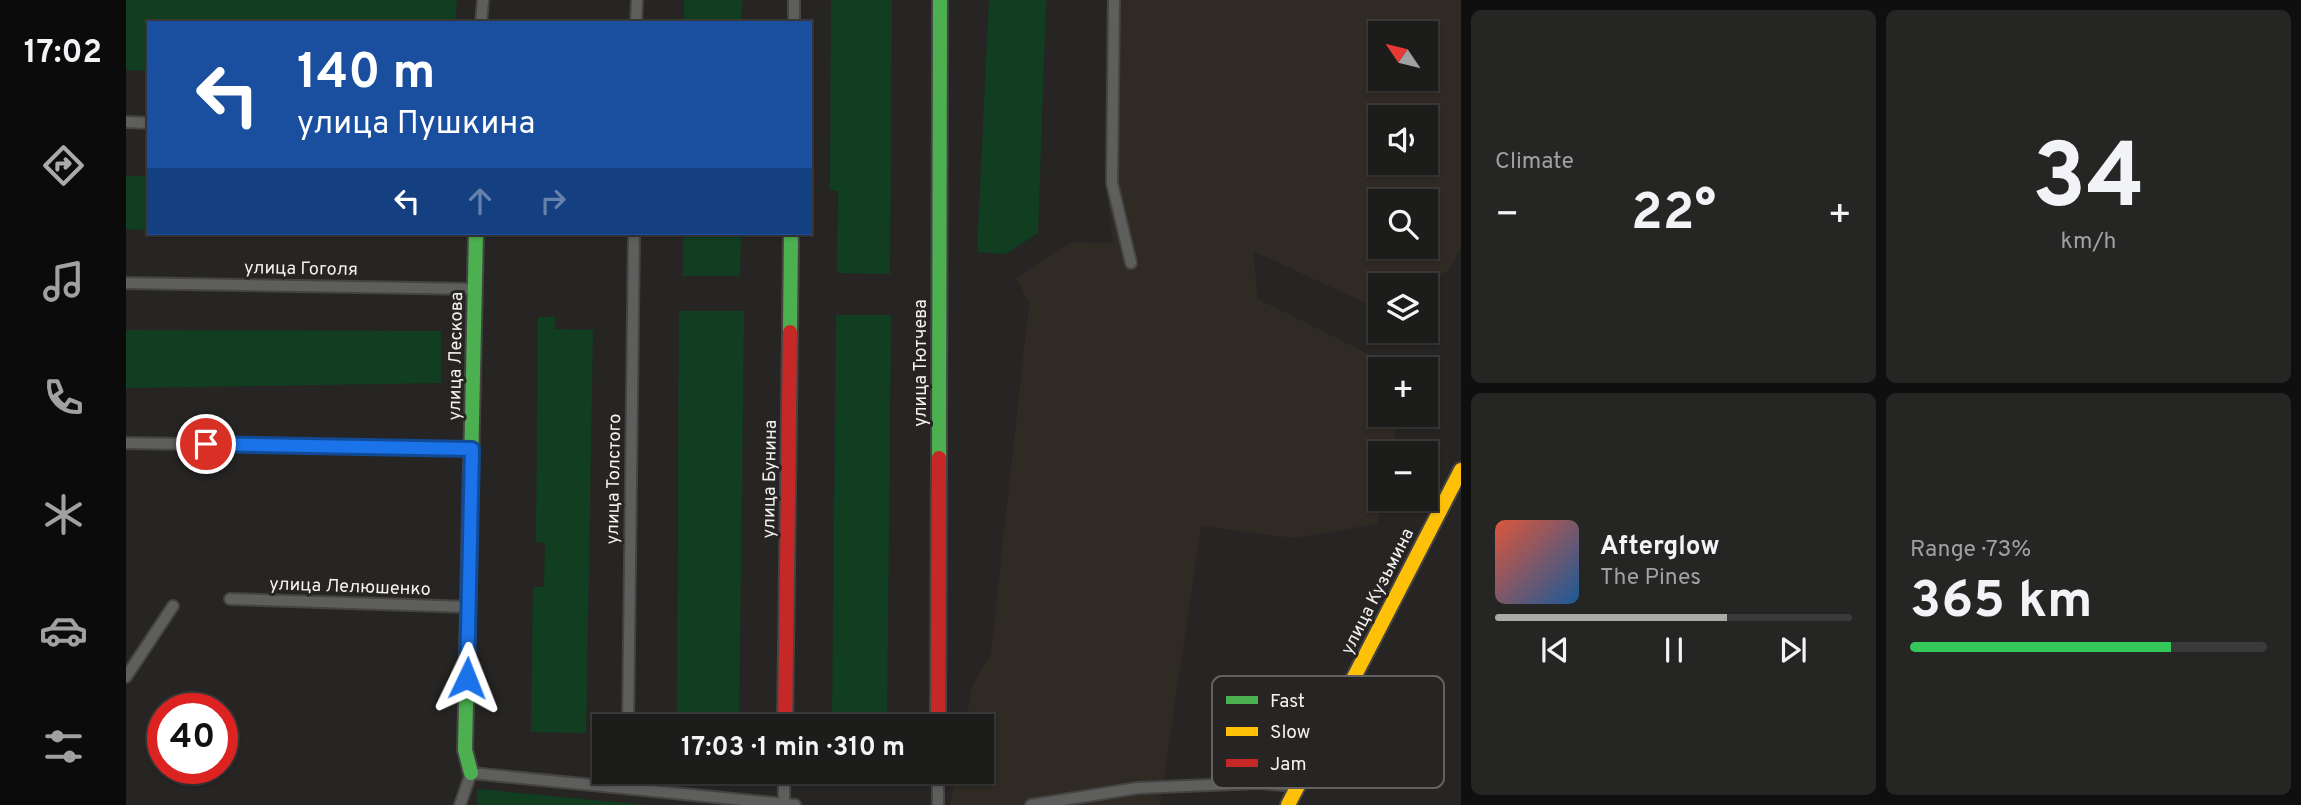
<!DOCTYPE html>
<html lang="en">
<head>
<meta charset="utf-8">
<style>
	:root { --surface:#1c1c1b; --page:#252524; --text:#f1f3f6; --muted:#a0a1a3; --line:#3a3a3a; --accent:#acaaa9 }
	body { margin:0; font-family:Overpass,sans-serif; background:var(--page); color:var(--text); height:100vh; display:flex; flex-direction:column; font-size:26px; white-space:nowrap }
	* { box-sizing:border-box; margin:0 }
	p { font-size:23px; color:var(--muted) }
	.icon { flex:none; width:38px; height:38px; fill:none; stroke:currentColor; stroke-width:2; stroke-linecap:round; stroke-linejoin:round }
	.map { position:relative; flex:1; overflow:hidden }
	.side { display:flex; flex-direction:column; gap:10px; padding:10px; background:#0f0f0f; width:840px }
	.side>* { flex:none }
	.hud { position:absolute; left:21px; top:21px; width:665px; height:214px; border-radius:0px; box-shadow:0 2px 5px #0004,0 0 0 2px var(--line); background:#1a4fa0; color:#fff; overflow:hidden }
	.needle { width:46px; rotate:305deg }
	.tools { position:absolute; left:1242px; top:21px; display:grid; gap:14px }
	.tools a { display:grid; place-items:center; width:70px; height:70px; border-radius:0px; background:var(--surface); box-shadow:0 2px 5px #0004,0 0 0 2px var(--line); font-size:35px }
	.speed { position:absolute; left:21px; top:693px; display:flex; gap:14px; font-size:35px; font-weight:700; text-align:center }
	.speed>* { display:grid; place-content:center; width:91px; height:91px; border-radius:50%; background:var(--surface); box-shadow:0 2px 5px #0004,0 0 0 2px var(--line); line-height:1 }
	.speed .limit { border:10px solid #d22; background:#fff; color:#111 }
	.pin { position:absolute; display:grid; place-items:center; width:60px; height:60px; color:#fff; margin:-30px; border:4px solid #fff; border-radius:50%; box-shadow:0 2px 7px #0007 }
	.me { position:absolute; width:77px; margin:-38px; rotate:2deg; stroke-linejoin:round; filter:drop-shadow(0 0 5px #0008) }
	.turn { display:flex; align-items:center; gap:24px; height:147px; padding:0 35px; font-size:32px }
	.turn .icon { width:91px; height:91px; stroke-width:2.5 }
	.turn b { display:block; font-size:49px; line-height:60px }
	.lanes { display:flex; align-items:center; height:66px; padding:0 35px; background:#0003; justify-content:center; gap:35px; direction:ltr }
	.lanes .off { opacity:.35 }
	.big { font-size:52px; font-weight:700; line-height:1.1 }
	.side .widget { flex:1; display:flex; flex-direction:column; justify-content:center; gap:10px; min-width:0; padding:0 24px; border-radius:10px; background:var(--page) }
	.side .dial { align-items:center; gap:0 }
	.dial b { font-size:91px; line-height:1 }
	.song { display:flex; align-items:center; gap:21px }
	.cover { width:84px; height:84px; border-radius:10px; background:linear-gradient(135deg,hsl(10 70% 55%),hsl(210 70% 35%)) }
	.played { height:7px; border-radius:4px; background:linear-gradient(90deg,var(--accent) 65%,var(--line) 65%) }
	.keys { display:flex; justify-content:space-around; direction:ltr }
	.heat { display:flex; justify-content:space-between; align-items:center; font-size:38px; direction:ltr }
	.charge { height:10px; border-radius:5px; background:linear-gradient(90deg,#34c759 73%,var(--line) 0) }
	.side .tiles { flex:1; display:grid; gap:10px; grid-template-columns:repeat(2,1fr) }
	.trip { position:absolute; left:466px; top:714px; width:402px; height:70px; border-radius:0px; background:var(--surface); box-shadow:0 2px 5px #0004,0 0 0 2px var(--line); font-weight:700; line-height:70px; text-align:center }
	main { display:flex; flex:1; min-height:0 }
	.menu { display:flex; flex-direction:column; width:126px; justify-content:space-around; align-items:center; background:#0b0b0b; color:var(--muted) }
	.menu .icon { width:49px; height:49px }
	.menu .selected { color:var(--accent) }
	.menu b { font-size:32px; color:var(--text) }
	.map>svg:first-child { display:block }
	.built { fill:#2f2a23; fill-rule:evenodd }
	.green { fill:#113e21 }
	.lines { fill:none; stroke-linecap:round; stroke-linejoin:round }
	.street-casing { stroke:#454443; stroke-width:14 }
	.fast-casing { stroke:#454443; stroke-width:18 }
	.slow-casing { stroke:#454443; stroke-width:18 }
	.jam-casing { stroke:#454443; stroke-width:18 }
	.street { stroke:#5e5e5d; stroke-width:10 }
	.fast { stroke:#4caf50; stroke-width:14 }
	.slow { stroke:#ffc107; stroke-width:14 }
	.jam { stroke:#c62828; stroke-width:14 }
	.route-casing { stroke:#114b97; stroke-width:18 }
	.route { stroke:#1a73e8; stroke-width:12 }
	.labels { text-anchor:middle; stroke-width:6; stroke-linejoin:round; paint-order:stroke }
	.street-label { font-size:18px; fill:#f4f2f1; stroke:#272523 }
	.key { fill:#272523; stroke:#646261; stroke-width:2 }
	.key-label { font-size:19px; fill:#f4f2f1 }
</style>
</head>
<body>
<main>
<nav class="menu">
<b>17:02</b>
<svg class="icon selected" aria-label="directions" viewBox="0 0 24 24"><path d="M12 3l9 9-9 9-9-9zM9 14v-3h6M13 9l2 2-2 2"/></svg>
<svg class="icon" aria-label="music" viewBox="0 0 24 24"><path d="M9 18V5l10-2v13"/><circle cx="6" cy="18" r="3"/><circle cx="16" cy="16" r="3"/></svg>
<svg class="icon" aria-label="phone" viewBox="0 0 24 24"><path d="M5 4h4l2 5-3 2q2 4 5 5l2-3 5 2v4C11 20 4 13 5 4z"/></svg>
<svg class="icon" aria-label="climate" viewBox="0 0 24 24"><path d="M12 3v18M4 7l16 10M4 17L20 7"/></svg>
<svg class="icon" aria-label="car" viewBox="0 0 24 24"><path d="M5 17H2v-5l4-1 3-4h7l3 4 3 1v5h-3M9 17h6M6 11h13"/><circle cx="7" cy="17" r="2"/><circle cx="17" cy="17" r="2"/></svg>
<svg class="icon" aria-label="filters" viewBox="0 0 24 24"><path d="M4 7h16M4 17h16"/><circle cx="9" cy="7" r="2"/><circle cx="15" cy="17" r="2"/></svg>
</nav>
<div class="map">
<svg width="1335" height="805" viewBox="0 0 1335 805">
	<rect width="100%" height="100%" fill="#262524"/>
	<path class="built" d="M980 0H1335V248L1322 271 1292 285H1255V302L1246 306 1127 251 1132 299 1267 366V369H1255V415H1269L1270 453H1255V499H1259L1251 524 1168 538 1075 526 1034 805H824L830 772H856V726H839L846 687 865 653 903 303 890 278 946 242 987 243 979 179ZM1255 33H1300V79H1255ZM1255 117H1300V163H1255ZM1255 201H1300V247H1255Z"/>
	<g class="green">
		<polygon points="0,0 331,0 329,23 23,23 23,71 0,70"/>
		<polygon points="558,0 616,0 615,23 558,23"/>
		<polygon points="705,0 766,0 764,274 711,273 712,191 704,190"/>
		<polygon points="863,0 920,0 912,233 880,254 851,252"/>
		<polygon points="0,176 23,176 23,230 0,229"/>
		<polygon points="557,233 615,233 614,276 557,276"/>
		<polygon points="553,311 618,311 613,726 551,726"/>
		<polygon points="710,315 765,315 761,726 706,726"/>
		<polygon points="412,317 429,317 429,329 467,330 460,733 405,732 407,587 418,587 419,543 410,542"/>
		<polygon points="0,330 315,331 315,383 0,388"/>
		<rect x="706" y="772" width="54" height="10"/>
		<polygon points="351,789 521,805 351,805"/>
	</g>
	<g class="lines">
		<g class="street-casing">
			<g id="street">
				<polyline points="988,0 986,183 1005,263"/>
				<polyline points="355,23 357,0"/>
				<polyline points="510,23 511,0"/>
				<polyline points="668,23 668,0"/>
				<polyline points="0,122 23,123"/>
				<polyline points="0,283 350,289"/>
				<polyline points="0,443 346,449"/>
				<polyline points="104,599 343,607"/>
				<polyline points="0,677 47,606"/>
				<polyline points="502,726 508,233"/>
				<polyline points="501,788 501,772"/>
				<polyline points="658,804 658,772"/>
				<polyline points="334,805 345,773 669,805"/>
				<polyline points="812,805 812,772"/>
				<polyline points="905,805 1012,788 1132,783 1173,786"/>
			</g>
		</g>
		<g class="fast-casing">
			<g id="fast">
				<polyline points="664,332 665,233"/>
				<polyline points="813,458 814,0"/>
				<polyline points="345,773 339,750 350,233"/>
			</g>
		</g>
		<g class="slow-casing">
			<polyline id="slow" points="1162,805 1335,470"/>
		</g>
		<g class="jam-casing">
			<g id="jam">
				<polyline points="659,726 664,332"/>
				<polyline points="812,726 813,458"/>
			</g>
		</g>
		<use href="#street" class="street"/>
		<use href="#fast" class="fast"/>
		<use href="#slow" class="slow"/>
		<use href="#jam" class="jam"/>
	</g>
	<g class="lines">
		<g class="route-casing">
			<polyline id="route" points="80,444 346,449 341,678"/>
		</g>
		<use href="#route" class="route"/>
	</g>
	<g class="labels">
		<g class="street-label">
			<text transform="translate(175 268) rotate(1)" y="6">улица Гоголя</text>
			<text transform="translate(329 356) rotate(-89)" y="6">улица Лескова</text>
			<text transform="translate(794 363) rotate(-90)" y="6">улица Тютчева</text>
			<text transform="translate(487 479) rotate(-89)" y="6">улица Толстого</text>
			<text transform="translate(643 479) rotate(-89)" y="6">улица Бунина</text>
			<text transform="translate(224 586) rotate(2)" y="6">улица Лелюшенко</text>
			<text transform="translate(1251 591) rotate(-63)" y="6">улица Кузьмина</text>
		</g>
	</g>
	<rect x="1086" y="676" width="232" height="112" rx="10" class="key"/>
	<rect x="1100" y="696" width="32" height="8" fill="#4caf50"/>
	<rect x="1100" y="727" width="32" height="9" fill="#ffc107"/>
	<rect x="1100" y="759" width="32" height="8" fill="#c62828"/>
	<g class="key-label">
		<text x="1144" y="707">Fast</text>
		<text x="1144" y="738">Slow</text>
		<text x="1144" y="770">Jam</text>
	</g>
</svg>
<div class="tools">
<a><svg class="needle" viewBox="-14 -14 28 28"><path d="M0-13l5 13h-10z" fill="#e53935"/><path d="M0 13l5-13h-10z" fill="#a0a1a3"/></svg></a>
<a><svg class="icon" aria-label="sound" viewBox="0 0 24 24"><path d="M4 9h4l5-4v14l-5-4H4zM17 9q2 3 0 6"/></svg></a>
<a><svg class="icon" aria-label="search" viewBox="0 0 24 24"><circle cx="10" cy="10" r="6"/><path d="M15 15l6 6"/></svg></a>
<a><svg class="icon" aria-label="layers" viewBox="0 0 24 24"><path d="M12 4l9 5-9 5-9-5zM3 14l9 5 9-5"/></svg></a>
<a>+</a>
<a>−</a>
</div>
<div class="speed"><div class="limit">40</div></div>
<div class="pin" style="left:80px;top:444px;background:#d93025"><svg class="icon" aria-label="arrive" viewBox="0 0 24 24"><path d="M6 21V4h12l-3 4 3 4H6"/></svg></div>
<svg class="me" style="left:341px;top:678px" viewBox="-20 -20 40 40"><path d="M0-17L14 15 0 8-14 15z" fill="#1a73e8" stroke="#fff" stroke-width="4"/></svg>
<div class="trip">17:03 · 1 min · 310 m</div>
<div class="hud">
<div class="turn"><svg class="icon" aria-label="left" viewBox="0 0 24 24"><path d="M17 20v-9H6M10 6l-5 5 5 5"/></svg><div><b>140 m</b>улица Пушкина</div></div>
<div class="lanes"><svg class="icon" aria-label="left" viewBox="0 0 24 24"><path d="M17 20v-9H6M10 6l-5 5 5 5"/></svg><svg class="icon off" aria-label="ahead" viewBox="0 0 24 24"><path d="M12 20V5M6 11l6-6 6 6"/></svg><svg class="icon off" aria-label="right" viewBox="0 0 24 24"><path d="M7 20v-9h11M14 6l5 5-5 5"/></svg></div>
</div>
</div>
<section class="side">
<div class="tiles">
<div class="widget"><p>Climate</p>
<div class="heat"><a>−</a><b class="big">22°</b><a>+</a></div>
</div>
<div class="widget dial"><b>34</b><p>km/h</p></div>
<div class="widget">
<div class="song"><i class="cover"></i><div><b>Afterglow</b><p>The Pines</p></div></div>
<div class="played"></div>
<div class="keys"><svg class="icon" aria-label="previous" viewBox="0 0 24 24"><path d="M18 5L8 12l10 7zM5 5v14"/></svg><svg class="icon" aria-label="pause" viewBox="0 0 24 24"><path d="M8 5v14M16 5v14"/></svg><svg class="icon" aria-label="next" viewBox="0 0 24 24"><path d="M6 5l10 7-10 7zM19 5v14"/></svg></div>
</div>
<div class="widget"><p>Range · 73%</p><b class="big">365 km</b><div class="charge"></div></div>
</div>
</section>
</main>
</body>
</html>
